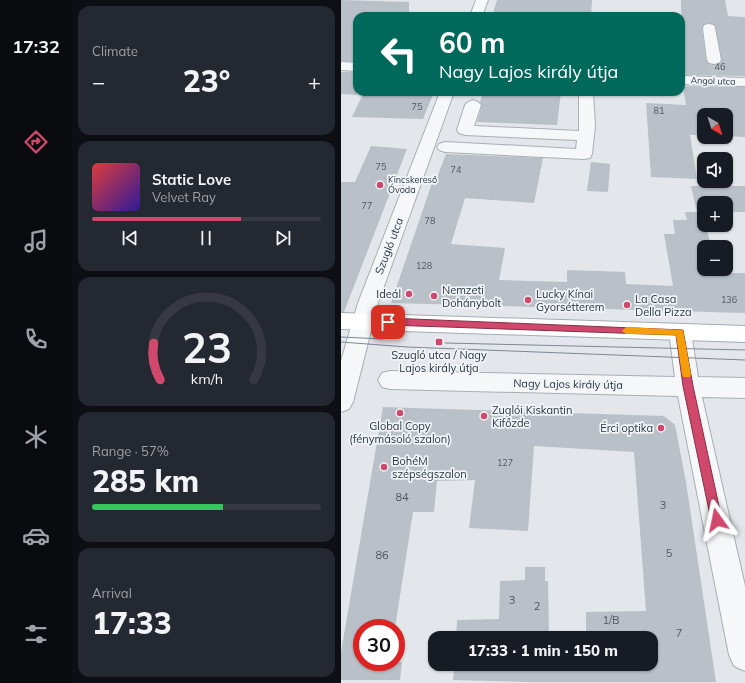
<!DOCTYPE html>
<html lang="en">
<head>
<meta charset="utf-8">
<style>
	:root { --surface:#171b24; --page:#242831; --text:#f1f3f6; --muted:#9ea1a6; --line:#363941; --accent:#d0486b }
	body { margin:0; font-family:Mulish,sans-serif; background:var(--page); color:var(--text); height:100vh; display:flex; flex-direction:column; font-size:15px; white-space:nowrap }
	* { box-sizing:border-box; margin:0 }
	p { font-size:13px; color:var(--muted) }
	.icon { flex:none; width:22px; height:22px; fill:none; stroke:currentColor; stroke-width:2; stroke-linecap:round; stroke-linejoin:round }
	.map { position:relative; flex:1; overflow:hidden }
	.details { display:flex; flex-direction:column; gap:6px; padding:6px; background:#0d0f14; width:269px }
	.details>* { flex:none }
	.guide { position:absolute; left:12px; top:12px; width:332px; height:84px; border-radius:12px; box-shadow:0 1px 3px #0004; background:#00695c; color:#fff; overflow:hidden }
	.needle { width:26px; rotate:141deg }
	.buttons { position:absolute; left:356px; top:108px; display:grid; gap:8px }
	.buttons a { display:grid; place-items:center; width:36px; height:36px; border-radius:8px; background:var(--surface); box-shadow:0 1px 3px #0004; font-size:20px }
	.speed { position:absolute; left:12px; top:619px; display:flex; gap:8px; font-size:20px; font-weight:700; text-align:center }
	.speed>* { display:grid; place-content:center; width:52px; height:52px; border-radius:50%; background:var(--surface); box-shadow:0 1px 3px #0004; line-height:1 }
	.speed .limit { border:6px solid #d22; background:#fff; color:#111 }
	.pin { position:absolute; display:grid; place-items:center; width:34px; height:34px; color:#fff; margin:-17px; border-radius:8px; box-shadow:0 2px 6px #0006 }
	.me { position:absolute; width:44px; margin:-22px; rotate:348deg; stroke-linejoin:round; filter:drop-shadow(0 0 3px #0008) }
	.turn { display:flex; align-items:center; gap:14px; height:84px; padding:0 20px; font-size:18px }
	.turn .icon { width:52px; height:52px; stroke-width:2.5 }
	.turn b { display:block; font-size:28px; line-height:34px }
	.big { font-size:30px; font-weight:800; line-height:1.1 }
	.details .card { flex:1; display:flex; flex-direction:column; justify-content:center; gap:6px; min-width:0; padding:0 14px; border-radius:12px; background:var(--page) }
	.details .dial { align-items:center; gap:0 }
	.dial svg { height:104px; overflow:visible; fill:none; stroke:var(--line); stroke-width:7; stroke-linecap:round; text-anchor:middle }
	.dial text { fill:var(--text); stroke:none }
	.song { display:flex; align-items:center; gap:12px }
	.cover { width:48px; height:48px; border-radius:6px; background:linear-gradient(135deg,hsl(0 70% 55%),hsl(250 70% 35%)) }
	.played { height:4px; border-radius:2px; background:linear-gradient(90deg,var(--accent) 65%,var(--line) 65%) }
	.keys { display:flex; justify-content:space-around; direction:ltr }
	.heat { display:flex; justify-content:space-between; align-items:center; font-size:22px; direction:ltr }
	.charge { height:6px; border-radius:3px; background:linear-gradient(90deg,#34c759 57%,var(--line) 0) }
	.trip { position:absolute; left:87px; top:631px; width:230px; height:40px; border-radius:12px; background:var(--surface); box-shadow:0 1px 3px #0004; font-weight:800; line-height:40px; text-align:center }
	main { display:flex; flex:1; min-height:0 }
	.dock { display:flex; flex-direction:column; width:72px; justify-content:space-around; align-items:center; background:#090b0e; color:var(--muted) }
	.dock .icon { width:28px; height:28px }
	.dock .active { color:var(--accent) }
	.dock b { font-size:18px; color:var(--text) }
	.map>svg:first-child { display:block }
	.building { fill:#bac0c8; fill-rule:evenodd }
	.lines { fill:none; stroke-linecap:round; stroke-linejoin:round }
	.minor-tunnel { stroke:#bec4c9; stroke-width:14; stroke-dasharray:14 7; stroke-linecap:butt }
	.minor-casing { stroke:#a8aeb5; stroke-width:2 }
	.major-casing { stroke:#a2acb7; stroke-width:2 }
	.minor { fill:#f5f7f9; fill-rule:evenodd }
	.major { fill:#fff; fill-rule:evenodd }
	.tram { stroke:#7c8895; stroke-width:1 }
	.route { fill:#d0486b; stroke:#872f46 }
	.slow { fill:#f59e0b }
	.poi-dot { fill:#d0486b; stroke:#f2f5f8; stroke-width:1.5 }
	.labels { text-anchor:middle; stroke-width:3.5; stroke-linejoin:round; paint-order:stroke }
	.number-label { font-size:9px; fill:#4e5864 }
	.far-street-label { font-size:9px; fill:#2a3643; stroke:#f2f5f8 }
	.far-poi-label { font-size:9px; fill:#2a3643; stroke:#f2f5f8; text-anchor:start }
	.street-label { font-size:11px; fill:#2a3643; stroke:#f2f5f8 }
	.poi-label { font-size:11px; fill:#2a3643; stroke:#f2f5f8; text-anchor:start }
	.near-number-label { font-size:11px; fill:#4e5864 }
</style>
</head>
<body>
<main>
<nav class="dock">
<b>17:32</b>
<svg class="icon active" aria-label="directions" viewBox="0 0 24 24"><path d="M12 3l9 9-9 9-9-9zM9 14v-3h6M13 9l2 2-2 2"/></svg>
<svg class="icon" aria-label="music" viewBox="0 0 24 24"><path d="M9 18V5l10-2v13"/><circle cx="6" cy="18" r="3"/><circle cx="16" cy="16" r="3"/></svg>
<svg class="icon" aria-label="phone" viewBox="0 0 24 24"><path d="M5 4h4l2 5-3 2q2 4 5 5l2-3 5 2v4C11 20 4 13 5 4z"/></svg>
<svg class="icon" aria-label="climate" viewBox="0 0 24 24"><path d="M12 3v18M4 7l16 10M4 17L20 7"/></svg>
<svg class="icon" aria-label="car" viewBox="0 0 24 24"><path d="M5 17H2v-5l4-1 3-4h7l3 4 3 1v5h-3M9 17h6M6 11h13"/><circle cx="7" cy="17" r="2"/><circle cx="17" cy="17" r="2"/></svg>
<svg class="icon" aria-label="filters" viewBox="0 0 24 24"><path d="M4 7h16M4 17h16"/><circle cx="9" cy="7" r="2"/><circle cx="15" cy="17" r="2"/></svg>
</nav>
<section class="details">
<div class="card"><p>Climate</p>
<div class="heat"><a>−</a><b class="big">23°</b><a>+</a></div>
</div>
<div class="card">
<div class="song"><i class="cover"></i><div><b>Static Love</b><p>Velvet Ray</p></div></div>
<div class="played"></div>
<div class="keys"><svg class="icon" aria-label="previous" viewBox="0 0 24 24"><path d="M18 5L8 12l10 7zM5 5v14"/></svg><svg class="icon" aria-label="pause" viewBox="0 0 24 24"><path d="M8 5v14M16 5v14"/></svg><svg class="icon" aria-label="next" viewBox="0 0 24 24"><path d="M6 5l10 7-10 7zM19 5v14"/></svg></div>
</div>
<div class="card dial"><svg viewBox="0 0 100 80">
<path d="M14 69A42 42 0 1 1 86 69"/>
<path d="M14 69A42 42 0 0 1 9 41" stroke="#d0486b"/>
<text x="50" y="56" font-size="32" font-weight="700">23</text>
<text x="50" y="72" font-size="11">km/h</text>
</svg></div>
<div class="card"><p>Range · 57%</p><b class="big">285 km</b><div class="charge"></div></div>
<div class="card"><p>Arrival</p><b class="big">17:33</b></div>
</section>
<div class="map">
<svg width="404" height="683" viewBox="0 0 404 683">
	<rect width="100%" height="100%" fill="#e3e7eb"/>
	<g class="building">
		<polygon points="0,0 68,2 68,16 16,16 16,62 0,61"/>
		<polygon points="156,0 251,0 250,16 151,16"/>
		<path d="M340 0H384L387 16 404 17V76L341 75ZM368 23 374 25 381 60 379 64 373 65 368 64 365 60 361 28 363 24Z"/>
		<polygon points="0,72 16,72 16,95 0,94"/>
		<polygon points="342,86 404,87 404,137 385,136 385,115 363,115 363,135 349,135 356,179 310,177 305,103 345,105"/>
		<polygon points="23,92 93,92 82,119 11,117"/>
		<polygon points="142,92 220,92 216,125 136,122 141,105 139,102"/>
		<polygon points="30,146 66,149 3,312 0,312 0,182 14,182"/>
		<polygon points="105,154 202,158 193,203 124,198 110,244 164,248 158,280 226,282 226,270 284,272 285,284 332,286 323,234 334,234 332,220 346,220 344,212 356,212 350,186 404,186 404,212 385,212 385,203 363,203 362,212 363,225 365,225 370,247 363,247 363,269 376,269 376,273 404,273 404,313 50,303 92,180 95,180"/>
		<polygon points="250,162 269,164 267,192 246,191"/>
		<polygon points="42,407 323,416 334,425 345,482 375,682 184,682 112,680 113,671 94,671 95,664 310,664 310,638 97,638 115,637 116,620 158,619 159,581 184,580 184,567 204,567 204,581 207,581 208,633 245,631 245,612 305,611 293,452 193,446 187,531 128,528 134,480 96,481 93,512 72,512 54,628 21,628 21,662 61,662 59,680 0,680 0,652"/>
	</g>
	<g class="lines">
		<polyline class="minor-tunnel" points="373,60 376,73"/>
		<g class="minor-casing">
			<g id="minor">
				<polygon points="135,0 147,0 141,16 129,16"/>
				<polygon points="368,24 373,25 374,28 380,60 378,63 373,64 368,63 366,60 362,28 363,25"/>
				<polygon points="0,62 16,63 16,71 0,70"/>
				<polygon points="340,76 404,78 404,86 340,84"/>
				<polygon points="99,92 113,92 37,303 12,402 8,409 0,412 0,361 17,303"/>
				<polygon points="238,92 252,92 254,126 251,154 249,158 243,159 104,152 98,150 96,147 98,144 104,142 235,149 236,140 124,135 118,133 116,130 124,105 127,102 132,100 137,102 140,105 133,126 238,131"/>
				<polygon points="339,324 347,326 350,332 357,377 404,378 404,398 361,397 404,586 404,671 393,666 388,655 337,396 49,389 41,387 37,380 41,373 49,371 334,377 328,332 331,326"/>
			</g>
		</g>
		<g class="major-casing">
			<polygon id="major" points="0,313 404,326 404,342 0,329"/>
		</g>
		<use href="#minor" class="minor"/>
		<use href="#major" class="major"/>
		<g class="tram">
			<polyline points="0,337 42,339"/>
			<polyline points="0,342 66,347 404,360"/>
			<polyline points="104,343 404,350"/>
		</g>
	</g>
	<polygon class="route" points="47,318 342,330 352,386 381,520 380,523 376,525 372,523 370,520 342,386 335,335 47,325 42,322"/>
	<polygon class="slow" points="285,327 342,330 350,374 349,377 342,377 341,374 335,335 285,334 281,331"/>
	<g class="poi-dot">
		<circle cx="39" cy="185" r="4"/>
		<circle cx="68" cy="294" r="4"/>
		<circle cx="93" cy="296" r="4"/>
		<circle cx="187" cy="300" r="4"/>
		<circle cx="286" cy="305" r="4"/>
		<rect x="94" y="338" width="8" height="8" rx="2"/>
		<circle cx="59" cy="413" r="4"/>
		<circle cx="143" cy="416" r="4"/>
		<circle cx="320" cy="428" r="4"/>
		<circle cx="43" cy="467" r="4"/>
	</g>
	<g class="labels">
		<g class="number-label">
			<text x="379" y="70">46</text>
			<text x="76" y="110">75</text>
			<text x="318" y="114">81</text>
			<text x="40" y="170">75</text>
			<text x="115" y="173">74</text>
			<text x="26" y="209">77</text>
			<text x="89" y="224">78</text>
			<text x="83" y="269">128</text>
			<text x="388" y="303">136</text>
			<text x="164" y="466">127</text>
		</g>
		<g class="far-street-label">
			<text transform="translate(372 81) rotate(2)" y="3">Angol utca</text>
		</g>
		<g class="far-poi-label">
			<text x="47" y="183">Kincskereső<tspan x="47" dy="10">Óvoda</tspan></text>
		</g>
		<g class="street-label">
			<text transform="translate(48 246) rotate(-69)" y="4">Szugló utca</text>
			<text transform="translate(227 384) rotate(1)" y="4">Nagy Lajos király útja</text>
		</g>
		<g class="poi-label">
			<text x="101" y="294">Nemzeti<tspan x="101" dy="13">Dohánybolt</tspan></text>
			<text x="60" y="298" text-anchor="end">Ideál</text>
			<text x="195" y="298">Lucky Kínai<tspan x="195" dy="13">Gyorsétterem</tspan></text>
			<text x="294" y="303">La Casa<tspan x="294" dy="13">Della Pizza</tspan></text>
			<text x="98" y="359" text-anchor="middle">Szugló utca / Nagy<tspan x="98" dy="13">Lajos király útja</tspan></text>
			<text x="151" y="414">Zuglói Kiskantin<tspan x="151" dy="13">Kifőzde</tspan></text>
			<text x="59" y="430" text-anchor="middle">Global Copy<tspan x="59" dy="13">(fénymásoló szalon)</tspan></text>
			<text x="312" y="432" text-anchor="end">Érci optika</text>
			<text x="51" y="465">BohéM<tspan x="51" dy="13">szépségszalon</tspan></text>
		</g>
		<g class="near-number-label">
			<text x="61" y="501">84</text>
			<text x="322" y="509">3</text>
			<text x="328" y="557">5</text>
			<text x="41" y="559">86</text>
			<text x="171" y="604">3</text>
			<text x="196" y="610">2</text>
			<text x="270" y="624">1/B</text>
			<text x="338" y="637">7</text>
		</g>
	</g>
</svg>
<div class="buttons">
<a><svg class="needle" viewBox="-14 -14 28 28"><path d="M0-13l5 13h-10z" fill="#e53935"/><path d="M0 13l5-13h-10z" fill="#9ea1a6"/></svg></a>
<a><svg class="icon" aria-label="sound" viewBox="0 0 24 24"><path d="M4 9h4l5-4v14l-5-4H4zM17 9q2 3 0 6"/></svg></a>
<a>+</a>
<a>−</a>
</div>
<div class="speed"><div class="limit">30</div></div>
<div class="pin" style="left:47px;top:322px;background:#d93025"><svg class="icon" aria-label="arrive" viewBox="0 0 24 24"><path d="M6 21V4h12l-3 4 3 4H6"/></svg></div>
<svg class="me" style="left:376px;top:520px" viewBox="-20 -20 40 40"><path d="M0-17L14 15 0 8-14 15z" fill="#d0486b" stroke="#fff" stroke-width="4"/></svg>
<div class="trip">17:33 · 1 min · 150 m</div>
<div class="guide">
<div class="turn"><svg class="icon" aria-label="left" viewBox="0 0 24 24"><path d="M17 20v-9H6M10 6l-5 5 5 5"/></svg><div><b>60 m</b>Nagy Lajos király útja</div></div>
</div>
</div>
</main>
</body>
</html>
